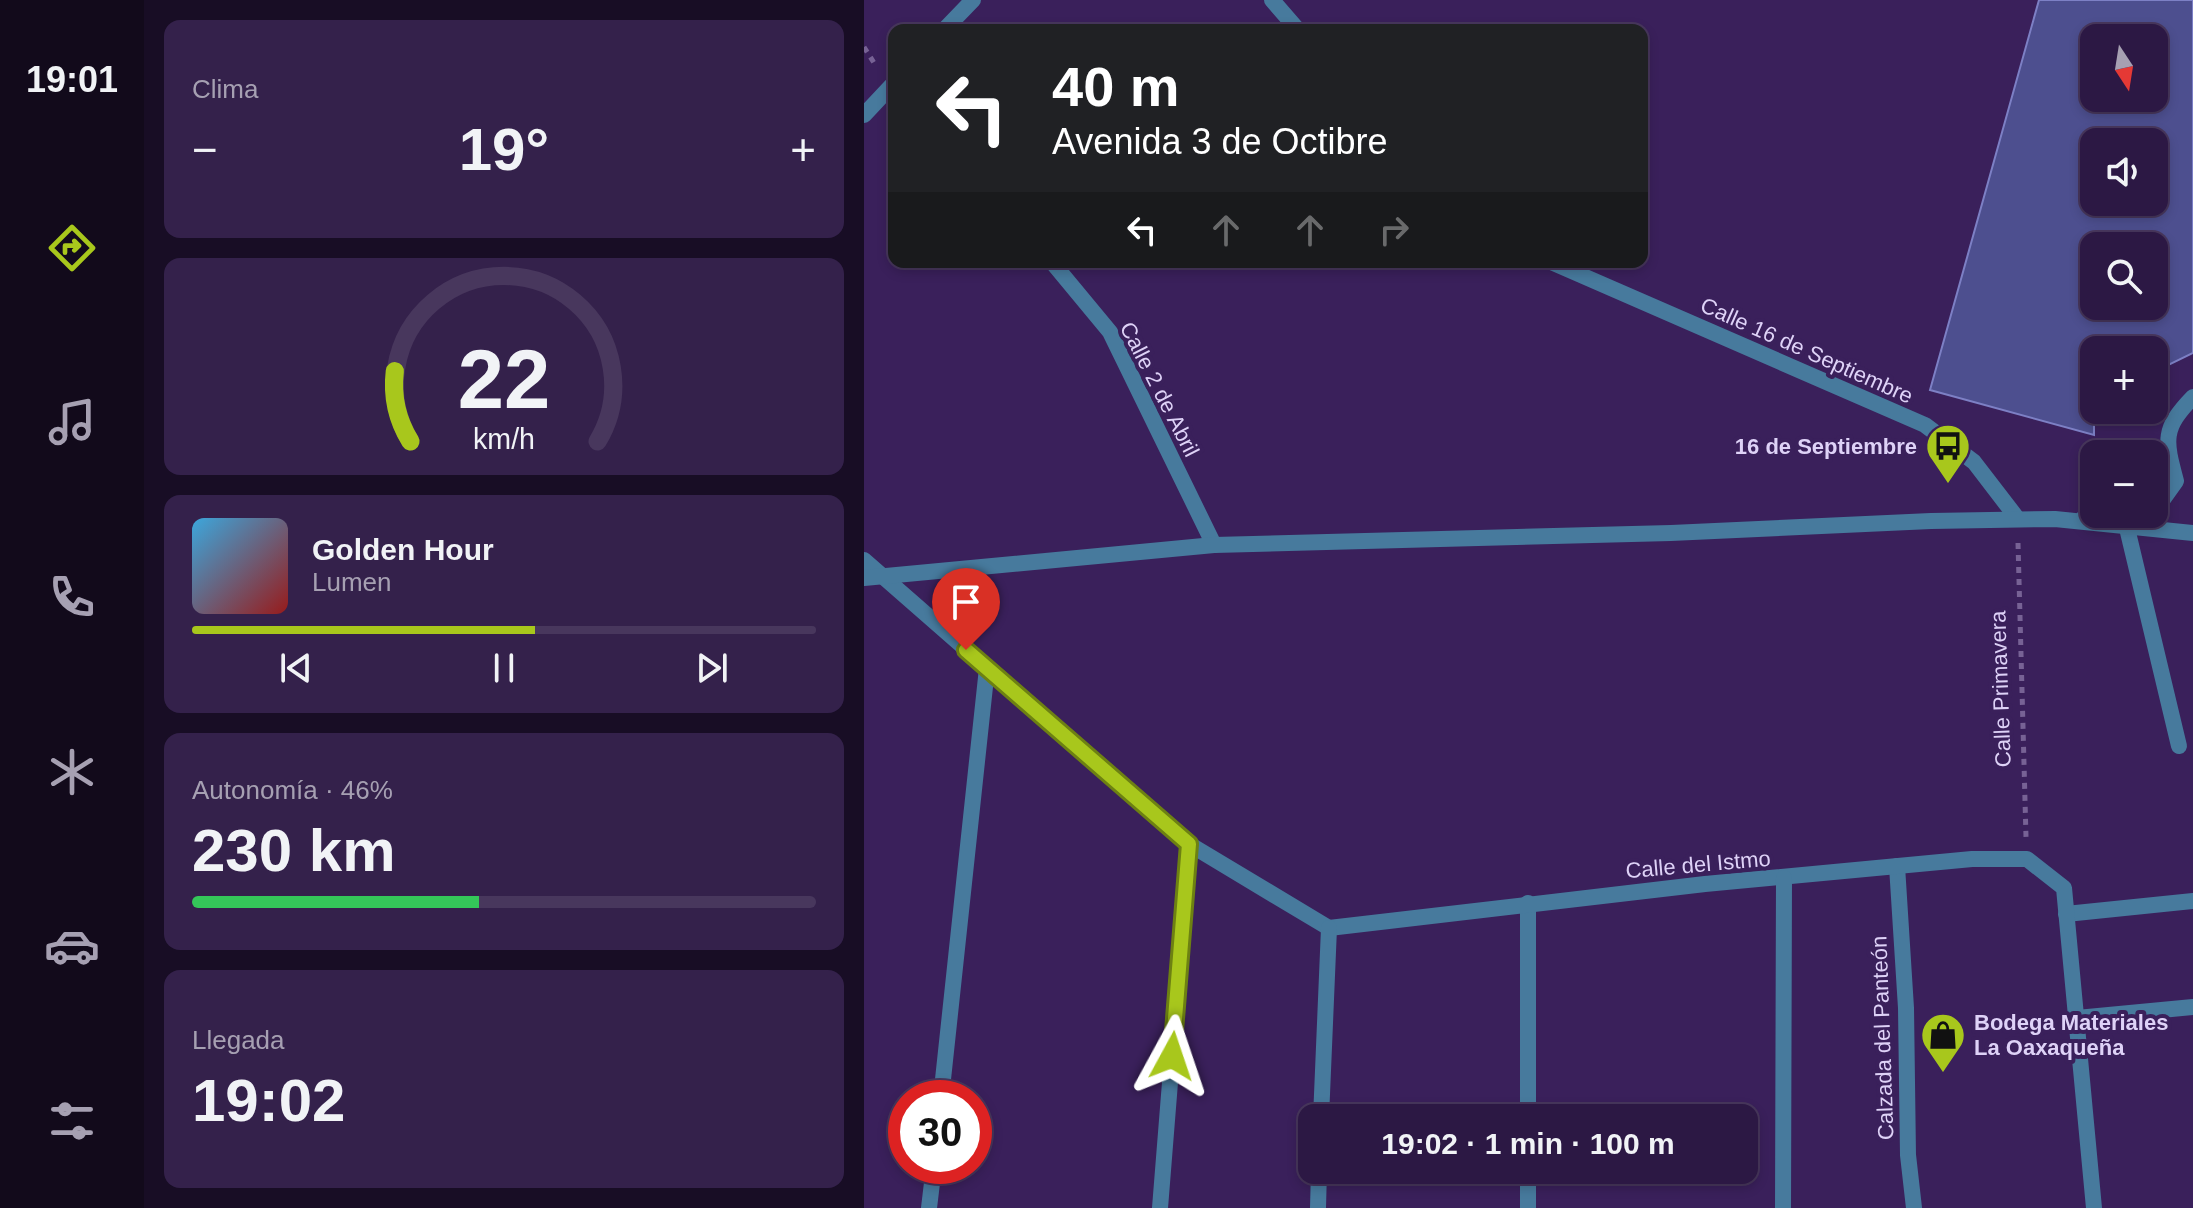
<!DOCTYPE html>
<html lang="es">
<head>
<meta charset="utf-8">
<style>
	:root { --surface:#2c1844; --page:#34214b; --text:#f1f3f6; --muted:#a6a0b2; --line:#48375d; --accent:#a8c71c }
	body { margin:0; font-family:Helvetica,sans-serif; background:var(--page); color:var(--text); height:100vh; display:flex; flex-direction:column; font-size:30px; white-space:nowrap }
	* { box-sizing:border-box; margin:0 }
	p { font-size:26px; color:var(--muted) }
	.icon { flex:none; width:44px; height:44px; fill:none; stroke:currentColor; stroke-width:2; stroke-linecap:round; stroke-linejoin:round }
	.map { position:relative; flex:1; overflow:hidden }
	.details { display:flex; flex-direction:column; gap:20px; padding:20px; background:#180d25; width:720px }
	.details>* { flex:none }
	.hud { position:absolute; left:24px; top:24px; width:760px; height:244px; border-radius:16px; box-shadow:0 4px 12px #0003,0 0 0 2px var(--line); background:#202124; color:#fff; overflow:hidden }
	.needle { width:52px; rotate:168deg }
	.fabs { position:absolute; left:1216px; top:24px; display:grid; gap:16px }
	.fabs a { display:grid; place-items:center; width:88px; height:88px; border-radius:16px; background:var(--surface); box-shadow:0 4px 12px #0003,0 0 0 2px var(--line); font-size:40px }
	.speed { position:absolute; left:24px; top:1080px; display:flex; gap:16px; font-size:40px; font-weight:700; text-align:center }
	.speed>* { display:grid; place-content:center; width:104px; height:104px; border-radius:50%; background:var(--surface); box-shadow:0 4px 12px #0003,0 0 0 2px var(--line); line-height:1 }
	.speed .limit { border:12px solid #d22; background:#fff; color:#111 }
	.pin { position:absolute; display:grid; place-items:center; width:68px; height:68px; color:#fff; margin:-82px -34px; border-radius:50% 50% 50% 0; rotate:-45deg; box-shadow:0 0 8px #0007 }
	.pin .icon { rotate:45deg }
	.me { position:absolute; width:88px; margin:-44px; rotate:5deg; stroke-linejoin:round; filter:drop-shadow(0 0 6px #0008) }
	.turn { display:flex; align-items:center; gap:28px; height:168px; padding:0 32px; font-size:36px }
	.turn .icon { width:104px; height:104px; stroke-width:2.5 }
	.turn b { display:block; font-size:56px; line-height:68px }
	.lanes { display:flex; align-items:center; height:76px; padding:0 32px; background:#0003; justify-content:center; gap:40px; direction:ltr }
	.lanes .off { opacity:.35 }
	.big { font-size:60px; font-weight:700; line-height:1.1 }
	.details .tile { flex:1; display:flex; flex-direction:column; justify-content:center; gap:12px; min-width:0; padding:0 28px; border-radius:16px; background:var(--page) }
	.details .dial { align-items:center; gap:0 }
	.dial svg { height:208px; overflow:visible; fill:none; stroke:var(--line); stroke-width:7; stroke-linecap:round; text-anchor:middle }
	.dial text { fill:var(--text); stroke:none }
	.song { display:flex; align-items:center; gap:24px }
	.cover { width:96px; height:96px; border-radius:12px; background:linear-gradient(135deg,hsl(200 70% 55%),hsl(0 70% 35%)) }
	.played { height:8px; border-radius:4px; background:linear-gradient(90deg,var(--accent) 55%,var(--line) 55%) }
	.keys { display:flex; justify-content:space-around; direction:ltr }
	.heat { display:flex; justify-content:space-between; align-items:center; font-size:44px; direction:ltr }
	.charge { height:12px; border-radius:6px; background:linear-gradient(90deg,#34c759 46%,var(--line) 0) }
	.trip { position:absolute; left:434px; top:1104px; width:460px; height:80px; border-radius:16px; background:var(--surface); box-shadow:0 4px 12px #0003,0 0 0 2px var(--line); font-weight:700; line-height:80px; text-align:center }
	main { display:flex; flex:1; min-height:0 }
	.tabs { display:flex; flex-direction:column; width:144px; justify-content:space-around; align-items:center; background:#120a1b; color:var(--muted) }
	.tabs .icon { width:56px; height:56px }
	.tabs .current { color:var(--accent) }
	.tabs b { font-size:36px; color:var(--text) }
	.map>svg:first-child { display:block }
	.building { fill:#4d4f8f; stroke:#7d80c5; stroke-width:2; fill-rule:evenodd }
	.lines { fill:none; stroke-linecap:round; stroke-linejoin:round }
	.path { stroke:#776295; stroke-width:5; stroke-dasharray:6 6; stroke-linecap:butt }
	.minor { stroke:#477a9d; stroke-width:16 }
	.tertiary { stroke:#477a9d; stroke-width:16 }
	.route-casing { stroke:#6d8112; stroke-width:20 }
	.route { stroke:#a8c71c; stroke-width:14 }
	.labels { text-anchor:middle; stroke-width:8; stroke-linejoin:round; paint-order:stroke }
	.street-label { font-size:22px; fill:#ded2f7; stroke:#3a205b }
	.poi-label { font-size:22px; font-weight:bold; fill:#ded2f7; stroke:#3a205b; text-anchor:end }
</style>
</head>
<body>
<main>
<nav class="tabs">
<b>19:01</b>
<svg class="icon current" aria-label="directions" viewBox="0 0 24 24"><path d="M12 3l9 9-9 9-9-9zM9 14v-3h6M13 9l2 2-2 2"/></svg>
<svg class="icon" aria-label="music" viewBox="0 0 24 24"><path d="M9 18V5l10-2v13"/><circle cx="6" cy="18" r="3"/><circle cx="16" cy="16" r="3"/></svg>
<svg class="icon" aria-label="phone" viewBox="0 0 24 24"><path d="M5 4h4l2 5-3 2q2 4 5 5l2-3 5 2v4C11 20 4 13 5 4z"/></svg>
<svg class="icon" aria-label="climate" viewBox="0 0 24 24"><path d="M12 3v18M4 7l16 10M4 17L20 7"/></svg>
<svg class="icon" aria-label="car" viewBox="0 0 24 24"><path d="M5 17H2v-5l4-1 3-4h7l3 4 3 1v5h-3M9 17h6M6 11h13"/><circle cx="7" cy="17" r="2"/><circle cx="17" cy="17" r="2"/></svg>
<svg class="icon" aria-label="filters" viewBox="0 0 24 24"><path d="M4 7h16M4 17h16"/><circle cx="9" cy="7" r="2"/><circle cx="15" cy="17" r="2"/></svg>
</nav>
<section class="details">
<div class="tile"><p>Clima</p>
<div class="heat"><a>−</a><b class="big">19°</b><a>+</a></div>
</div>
<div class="tile dial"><svg viewBox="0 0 100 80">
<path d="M14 69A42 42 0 1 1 86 69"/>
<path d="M14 69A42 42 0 0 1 8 42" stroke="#a8c71c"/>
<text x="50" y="56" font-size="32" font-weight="700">22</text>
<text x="50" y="72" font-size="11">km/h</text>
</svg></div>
<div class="tile">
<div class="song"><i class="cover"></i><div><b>Golden Hour</b><p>Lumen</p></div></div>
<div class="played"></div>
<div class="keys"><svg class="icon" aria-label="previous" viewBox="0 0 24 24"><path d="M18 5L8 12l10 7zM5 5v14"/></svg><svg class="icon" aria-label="pause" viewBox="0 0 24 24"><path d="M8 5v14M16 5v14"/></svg><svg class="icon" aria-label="next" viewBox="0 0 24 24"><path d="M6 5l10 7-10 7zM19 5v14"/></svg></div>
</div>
<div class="tile"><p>Autonomía · 46%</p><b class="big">230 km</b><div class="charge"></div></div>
<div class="tile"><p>Llegada</p><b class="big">19:02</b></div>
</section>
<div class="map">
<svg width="1329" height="1208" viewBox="0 0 1329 1208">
	<rect width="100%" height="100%" fill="#3a205b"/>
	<path class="building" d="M1175 0H1329V353L1290 372V350H1230V435L1066 390ZM1230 38H1290V98H1230ZM1230 142H1290V202H1230ZM1230 246H1290V306H1230Z"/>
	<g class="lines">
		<g class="path">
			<polyline points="0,47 12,66"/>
			<polyline points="1154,543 1162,837"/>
		</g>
		<g class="minor">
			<polyline points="408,0 434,30"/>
			<polyline points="80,30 109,0"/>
			<polyline points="0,115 30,83"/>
			<polyline points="188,262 246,332 350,545"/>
			<polyline points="687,262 1061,425 1110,462 1153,518"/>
			<path d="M1290 505 1297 502 1312 481C1301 440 1298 429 1329 397"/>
			<polyline points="1220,517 1270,514"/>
			<polyline points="1262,524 1315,746"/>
			<polyline points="0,560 325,844 465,928"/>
			<polyline points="1033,866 1042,1008 1044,1155 1050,1208"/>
			<polyline points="664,903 664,1118"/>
			<polyline points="1202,914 1329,901"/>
			<polyline points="465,928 841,884 1108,859 1163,859 1200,888 1230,1208"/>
			<polyline points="1213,1018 1329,1007"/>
			<polyline points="77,1098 123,668"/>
			<polyline points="457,1118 465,928"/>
			<polyline points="664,1170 664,1208"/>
			<polyline points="65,1208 70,1166"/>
			<polyline points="296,1208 325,844"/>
			<polyline points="454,1208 455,1170"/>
			<polyline points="919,1208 920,878"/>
		</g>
		<polyline class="tertiary" points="0,578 350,545 807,533 1067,521 1191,519 1329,533"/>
	</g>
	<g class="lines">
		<g class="route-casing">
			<polyline id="route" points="102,650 325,844 308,1056"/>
		</g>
		<use href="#route" class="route"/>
	</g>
	<defs>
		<g id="bus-pin" transform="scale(2.3)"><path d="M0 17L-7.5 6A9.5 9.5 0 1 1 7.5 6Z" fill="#a8c71c" stroke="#3a205b"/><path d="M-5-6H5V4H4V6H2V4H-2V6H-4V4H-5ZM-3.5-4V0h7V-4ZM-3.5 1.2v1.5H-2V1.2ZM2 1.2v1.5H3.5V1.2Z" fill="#111"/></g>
		<g id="shop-pin" transform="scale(2.3)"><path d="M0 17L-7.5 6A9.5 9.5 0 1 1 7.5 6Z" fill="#a8c71c" stroke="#3a205b"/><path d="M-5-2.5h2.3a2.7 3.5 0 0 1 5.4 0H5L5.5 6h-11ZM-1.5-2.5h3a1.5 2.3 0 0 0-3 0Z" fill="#111"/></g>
	</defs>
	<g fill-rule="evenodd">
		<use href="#bus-pin" x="1084" y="446"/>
		<use href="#shop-pin" x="1079" y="1035"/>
	</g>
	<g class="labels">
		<g class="street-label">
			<text transform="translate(943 350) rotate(24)" y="8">Calle 16 de Septiembre</text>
			<text transform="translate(296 389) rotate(63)" y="8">Calle 2 de Abril</text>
			<text transform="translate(1136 689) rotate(-92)" y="8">Calle Primavera</text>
			<text transform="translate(834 864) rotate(-5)" y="8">Calle del Istmo</text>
			<text transform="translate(1018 1038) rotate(-92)" y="8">Calzada del Panteón</text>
		</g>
		<g class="poi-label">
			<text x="1053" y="454">16 de Septiembre</text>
			<text x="1110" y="1030" text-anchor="start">Bodega Materiales<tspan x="1110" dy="25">La Oaxaqueña</tspan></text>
		</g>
	</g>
</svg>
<div class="fabs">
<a><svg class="needle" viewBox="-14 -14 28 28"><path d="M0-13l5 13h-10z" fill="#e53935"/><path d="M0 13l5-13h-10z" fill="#a6a0b2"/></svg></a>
<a><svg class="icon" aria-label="sound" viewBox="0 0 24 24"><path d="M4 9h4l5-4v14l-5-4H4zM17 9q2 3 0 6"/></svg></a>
<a><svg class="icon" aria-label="search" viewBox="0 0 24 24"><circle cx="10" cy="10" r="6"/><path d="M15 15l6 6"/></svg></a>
<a>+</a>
<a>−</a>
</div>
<div class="speed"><div class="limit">30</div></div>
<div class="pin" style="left:102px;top:650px;background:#d93025"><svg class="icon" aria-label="arrive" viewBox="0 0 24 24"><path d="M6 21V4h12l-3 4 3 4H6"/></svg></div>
<svg class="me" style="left:308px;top:1056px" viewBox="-20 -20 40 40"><path d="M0-17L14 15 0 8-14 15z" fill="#a8c71c" stroke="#fff" stroke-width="4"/></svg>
<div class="trip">19:02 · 1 min · 100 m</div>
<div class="hud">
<div class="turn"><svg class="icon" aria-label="left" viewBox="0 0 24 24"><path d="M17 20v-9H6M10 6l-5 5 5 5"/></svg><div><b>40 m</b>Avenida 3 de Octibre</div></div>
<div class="lanes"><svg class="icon" aria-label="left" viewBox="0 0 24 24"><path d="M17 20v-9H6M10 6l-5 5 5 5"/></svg><svg class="icon off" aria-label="ahead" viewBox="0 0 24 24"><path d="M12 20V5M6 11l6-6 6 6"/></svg><svg class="icon off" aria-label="ahead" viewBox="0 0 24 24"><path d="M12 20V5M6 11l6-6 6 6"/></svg><svg class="icon off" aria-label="right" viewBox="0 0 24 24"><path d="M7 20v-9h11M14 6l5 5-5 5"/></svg></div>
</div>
</div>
</main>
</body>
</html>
